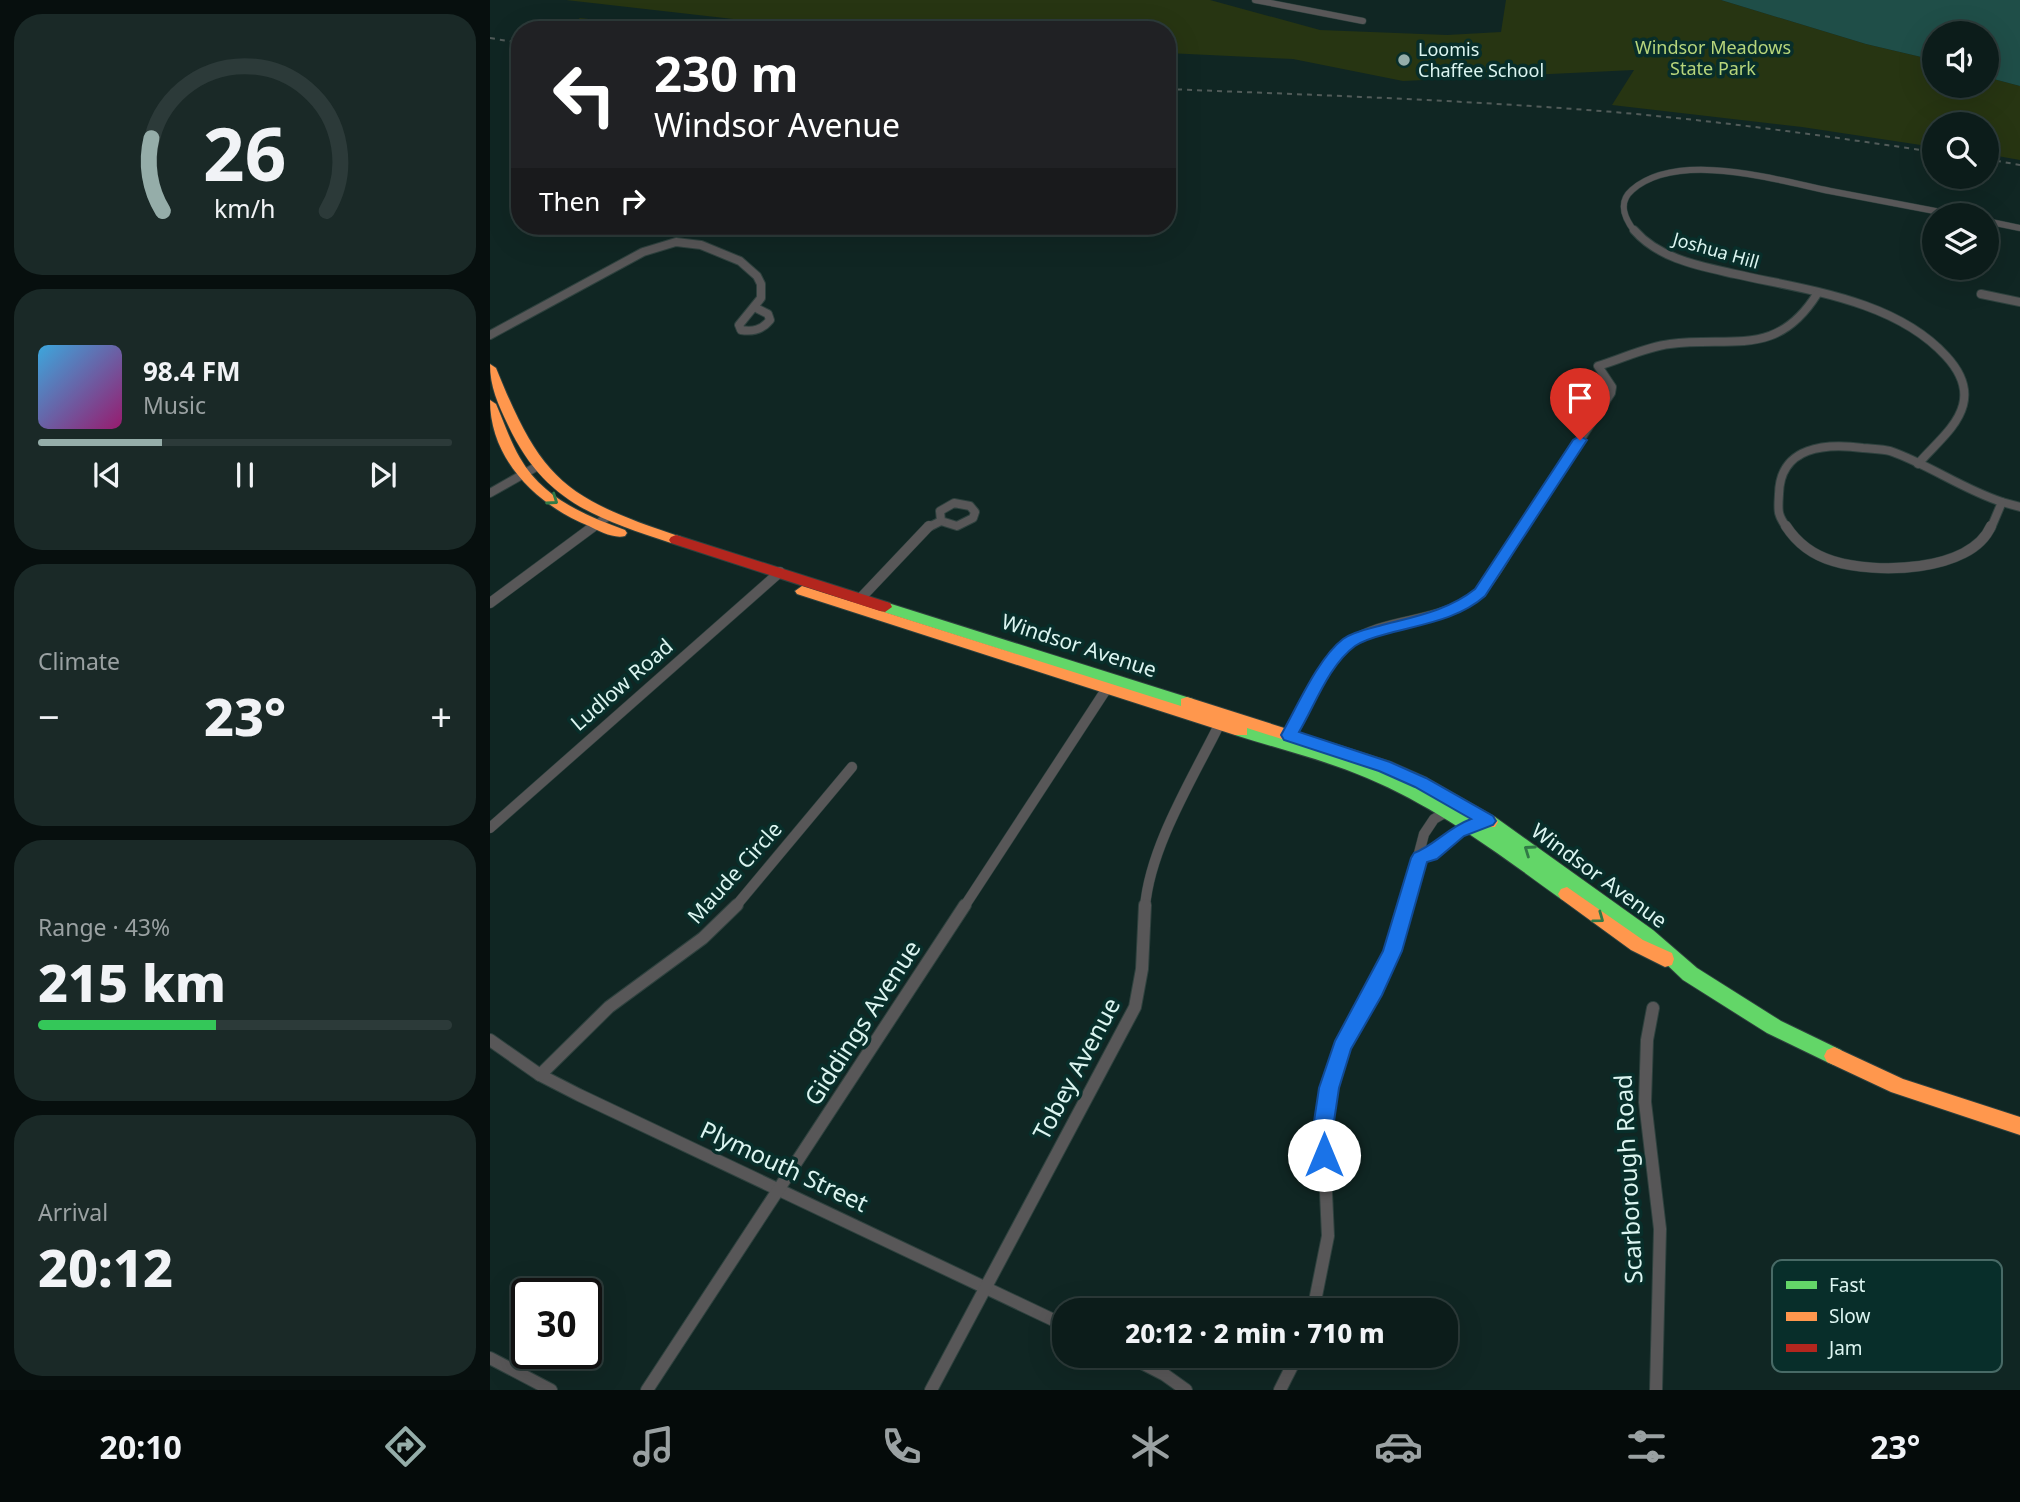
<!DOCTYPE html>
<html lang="en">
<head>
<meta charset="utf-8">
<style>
	:root { --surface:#0c1c1a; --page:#1a2927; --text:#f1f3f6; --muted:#9aa1a2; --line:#2c3a39; --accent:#95ada9 }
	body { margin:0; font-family:"Noto Sans",sans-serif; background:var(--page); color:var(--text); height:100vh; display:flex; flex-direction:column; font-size:26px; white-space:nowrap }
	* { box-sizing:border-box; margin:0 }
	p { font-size:23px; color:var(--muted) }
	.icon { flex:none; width:38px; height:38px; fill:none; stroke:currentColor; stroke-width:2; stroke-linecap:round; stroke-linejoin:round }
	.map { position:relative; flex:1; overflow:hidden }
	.side { display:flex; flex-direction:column; gap:14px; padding:14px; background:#070f0e; width:490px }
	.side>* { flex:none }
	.guide { position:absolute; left:21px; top:21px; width:665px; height:214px; border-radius:28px; box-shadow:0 7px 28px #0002,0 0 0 2px var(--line); background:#202124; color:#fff; overflow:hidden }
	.controls { position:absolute; left:1432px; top:21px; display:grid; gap:14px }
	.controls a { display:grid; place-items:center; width:77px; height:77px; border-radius:50%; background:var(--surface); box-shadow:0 7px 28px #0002,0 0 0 2px var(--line); font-size:35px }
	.speed { position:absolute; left:21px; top:1278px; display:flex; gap:14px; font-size:35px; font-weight:700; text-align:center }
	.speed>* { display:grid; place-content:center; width:91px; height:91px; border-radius:50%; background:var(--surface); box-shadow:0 7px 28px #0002,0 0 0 2px var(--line); line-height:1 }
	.speed .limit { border:4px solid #111; border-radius:10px; background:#fff; color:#111 }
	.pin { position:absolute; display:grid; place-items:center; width:60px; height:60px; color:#fff; margin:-72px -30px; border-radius:50% 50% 50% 0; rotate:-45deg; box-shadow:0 0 7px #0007 }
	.pin .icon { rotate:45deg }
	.me { position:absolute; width:77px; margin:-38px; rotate:0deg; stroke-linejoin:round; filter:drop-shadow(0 0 5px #0008) }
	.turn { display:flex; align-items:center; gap:24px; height:147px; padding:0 28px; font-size:32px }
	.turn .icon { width:91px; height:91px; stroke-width:2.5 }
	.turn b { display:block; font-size:49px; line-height:60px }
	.then { display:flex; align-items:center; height:66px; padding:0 28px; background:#0003; gap:14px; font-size:26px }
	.big { font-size:52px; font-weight:800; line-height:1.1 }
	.side .card { flex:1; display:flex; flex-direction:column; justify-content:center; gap:10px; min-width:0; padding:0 24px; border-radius:28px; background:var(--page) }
	.side .dial { align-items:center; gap:0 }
	.dial svg { height:182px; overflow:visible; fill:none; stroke:var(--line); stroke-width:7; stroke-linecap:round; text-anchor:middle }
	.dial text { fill:var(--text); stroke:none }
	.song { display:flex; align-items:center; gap:21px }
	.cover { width:84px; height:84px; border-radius:10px; background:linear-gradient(135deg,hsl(200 70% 55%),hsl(320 70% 35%)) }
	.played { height:7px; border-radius:4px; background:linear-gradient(90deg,var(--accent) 30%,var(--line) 30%) }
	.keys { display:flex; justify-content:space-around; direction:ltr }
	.heat { display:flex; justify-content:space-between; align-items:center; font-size:38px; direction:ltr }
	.charge { height:10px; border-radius:5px; background:linear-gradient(90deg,#34c759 43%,var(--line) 0) }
	.trip { position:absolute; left:562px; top:1298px; width:406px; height:70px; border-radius:28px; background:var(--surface); box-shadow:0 7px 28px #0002,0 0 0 2px var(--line); font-weight:800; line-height:70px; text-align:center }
	.tab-bar { display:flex; height:112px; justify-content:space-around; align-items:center; background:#050b0a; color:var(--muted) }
	.tab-bar .icon { width:49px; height:49px }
	.tab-bar .active { color:var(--accent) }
	.tab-bar b { font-size:32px; color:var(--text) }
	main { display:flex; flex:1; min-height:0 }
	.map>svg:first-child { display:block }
	.green { fill:#273512 }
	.water { fill:#1f4e48 }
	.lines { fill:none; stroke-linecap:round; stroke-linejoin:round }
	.street-far3-casing { stroke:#2e413e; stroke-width:7 }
	.street-far2-casing { stroke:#2e413e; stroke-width:10 }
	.street-far1-casing { stroke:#2e413e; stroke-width:11 }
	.street-casing { stroke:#2e413e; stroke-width:14 }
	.fast-casing { stroke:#2e413e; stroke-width:2 }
	.slow-casing { stroke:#2e413e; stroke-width:2 }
	.jam-casing { stroke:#2e413e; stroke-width:2 }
	.street-far3 { stroke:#585758; stroke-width:6 }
	.street-far2 { stroke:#585758; stroke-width:8 }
	.street-far1 { stroke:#585758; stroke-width:10 }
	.street { stroke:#585758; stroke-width:12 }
	.fast { fill:#63d668; fill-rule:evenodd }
	.slow { fill:#ff974d; fill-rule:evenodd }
	.jam { fill:#b3261e; fill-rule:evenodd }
	.rail { stroke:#515b59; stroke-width:2; stroke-dasharray:5 5; stroke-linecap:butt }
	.oneway { stroke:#317a46 }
	.route { fill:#1a73e8; stroke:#114b97; stroke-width:2 }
	.poi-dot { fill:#95ada9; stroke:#082e2a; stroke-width:2.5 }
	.labels { text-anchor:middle; stroke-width:7; stroke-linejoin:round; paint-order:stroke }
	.far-park-label { font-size:18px; fill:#b7d57b; stroke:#082e2a }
	.far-poi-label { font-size:18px; fill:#dcf5f1; stroke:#082e2a; text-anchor:start }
	.far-street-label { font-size:18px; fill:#dcf5f1; stroke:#082e2a }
	.street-label { font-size:21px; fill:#dcf5f1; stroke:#082e2a }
	.near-street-label { font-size:24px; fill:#dcf5f1; stroke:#082e2a }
	.key { fill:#082e2a; stroke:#486a66; stroke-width:2 }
	.key-label { font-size:19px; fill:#dcf5f1 }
</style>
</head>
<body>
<main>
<section class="side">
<div class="card dial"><svg viewBox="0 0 100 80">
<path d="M14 69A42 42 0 1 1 86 69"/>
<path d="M14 69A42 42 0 0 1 9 37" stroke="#95ada9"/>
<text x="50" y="56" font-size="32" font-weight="700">26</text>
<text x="50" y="72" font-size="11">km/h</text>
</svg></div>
<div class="card">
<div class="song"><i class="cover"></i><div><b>98.4 FM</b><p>Music</p></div></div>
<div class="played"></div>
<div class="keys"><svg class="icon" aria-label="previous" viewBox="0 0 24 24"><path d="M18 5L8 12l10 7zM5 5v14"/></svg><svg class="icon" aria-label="pause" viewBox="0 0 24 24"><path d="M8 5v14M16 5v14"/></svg><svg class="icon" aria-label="next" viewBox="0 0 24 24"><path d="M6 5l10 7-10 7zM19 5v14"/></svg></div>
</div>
<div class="card"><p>Climate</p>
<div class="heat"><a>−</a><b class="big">23°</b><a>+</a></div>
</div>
<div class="card"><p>Range · 43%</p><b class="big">215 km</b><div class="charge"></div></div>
<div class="card"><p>Arrival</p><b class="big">20:12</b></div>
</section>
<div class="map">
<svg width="1530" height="1390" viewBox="0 0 1530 1390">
	<rect width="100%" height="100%" fill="#102623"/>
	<g class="green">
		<polygon points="76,0 720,0 830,30 957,35 1011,32 1016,0 1231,0 1376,44 1444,60 1444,86 1496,86 1496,77 1530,86 1530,160 1496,154 1496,124 1444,124 1444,147 1312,127 1122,105 1144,70 913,81 803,59 677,53 677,30 340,30"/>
		<polygon points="90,18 192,30 73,30"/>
	</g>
	<polygon class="water" points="1231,0 1530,0 1530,86 1496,77 1496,33 1444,33 1444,60 1376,44"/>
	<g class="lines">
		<g class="street-far3-casing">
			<g id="street-far3">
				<polyline points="765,0 873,21"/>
				<polyline points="1496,221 1530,228"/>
				<path d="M1145 232C1135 219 1127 203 1142 190 1188 150 1286 180 1340 191 1382 199 1424 207 1466 215"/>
			</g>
		</g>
		<g class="street-far2-casing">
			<g id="street-far2">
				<path d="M1144 230C1169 259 1210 266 1245 274 1316 290 1405 300 1456 356 1468 369 1478 386 1473 405 1467 428 1443 446 1428 464"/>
				<polyline points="1491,294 1530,302"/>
				<path d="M0 335 153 252 186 242 211 245 250 261 267 276 271 284V298L249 325 251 330C263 332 272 330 280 320L278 314 268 309"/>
				<polyline points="0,493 46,467"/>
				<polyline points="1512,502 1530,507"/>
				<polygon points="464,503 480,506 485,512 483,518 467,526 451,521 450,511"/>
				<polyline points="102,528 117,517"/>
				<polyline points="437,528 451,521"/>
				<path d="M1032 528 1121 393 1122 387 1108 366C1132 359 1155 347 1180 344 1243 336 1287 358 1327 294"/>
				<path d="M1297 528C1287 514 1288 511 1289 494 1290 446 1336 443 1373 448 1382 449 1392 449 1400 451 1438 464 1472 489 1512 502L1501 528"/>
			</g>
		</g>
		<g class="street-far1-casing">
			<g id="street-far1">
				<path d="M1296 526C1307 543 1323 555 1343 561 1384 574 1481 573 1501 526"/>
				<polyline points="367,602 439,526"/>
				<polyline points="0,603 104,526"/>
				<path d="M796 742C813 710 828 665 859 643 897 616 952 625 988 593 1005 579 1021 545 1033 526"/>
				<polyline points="0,828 290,572"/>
				<polyline points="930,858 982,825"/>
				<polyline points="245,907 362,767"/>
				<polyline points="474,907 621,682"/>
				<path d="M655 907C660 845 706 773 733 717"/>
				<polyline points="915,907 934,834 944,819 958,811"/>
			</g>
		</g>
		<g class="street-casing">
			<g id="street">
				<polyline points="1163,1008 1157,1040 1155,1102 1170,1229 1166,1390"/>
				<polyline points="0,1040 50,1075 89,1095 574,1325"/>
				<polyline points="50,1075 119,1007 213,938 247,905"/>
				<polyline points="823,1311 838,1236 833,1128 839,1088 852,1047 903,951 915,905"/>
				<polyline points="638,1356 675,1375 696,1390"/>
				<polyline points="0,1358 61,1390"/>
				<polyline points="157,1390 475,905"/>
				<polyline points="441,1390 645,1007 652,969 655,905"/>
				<polyline points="790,1390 807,1356"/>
			</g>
		</g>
		<g class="fast-casing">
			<g id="fast">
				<polygon points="395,602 703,699 705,703 697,709 390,611 388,607"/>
				<path d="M751 725C841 752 913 772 992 825L993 817H1005L1163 930 1207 968 1291 1021 1351 1050 1354 1056 1351 1062 1344 1065 1337 1062 1277 1033 1193 980 1151 940 1086 894 1083 899 1077 901 1071 899C1009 854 948 808 877 778 835 760 789 749 745 735L743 731 745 727Z"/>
			</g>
		</g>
		<g class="slow-casing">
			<g id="slow">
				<path d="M0 364 6 368C52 482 75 498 191 537L193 540 191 543H181C106 518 54 502 18 425 8 404 0 387 0 364Z"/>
				<path d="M0 400 6 404C14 422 20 441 30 458 53 498 94 515 135 530L137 533 135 536C124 539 109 531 99 526 47 505 0 460 0 400Z"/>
				<polygon points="312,586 691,706 691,699 697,697 901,762 937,778 1005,817 1008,822 1005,827 993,827 925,786 889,770 757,728 757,735 745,735 307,594 305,591"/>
				<polygon points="1077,887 1153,940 1182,953 1184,959 1182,965 1175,967 1141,950 1071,899 1068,894 1071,889"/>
				<polygon points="1344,1047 1413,1079 1530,1117 1530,1135 1401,1092 1337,1062 1334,1056 1337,1050"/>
			</g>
		</g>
		<g class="jam-casing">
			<polygon id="jam" points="186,535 400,603 402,607 395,612 390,611 181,543 179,540 181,537"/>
		</g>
		<use href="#street-far3" class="street-far3"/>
		<use href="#street-far2" class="street-far2"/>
		<use href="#street-far1" class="street-far1"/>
		<use href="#street" class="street"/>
		<use href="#fast" class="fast"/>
		<use href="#slow" class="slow"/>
		<use href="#jam" class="jam"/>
		<g class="rail">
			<polyline points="0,38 30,43"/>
			<path d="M677 89C826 95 974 100 1123 112 1230 121 1337 136 1444 152"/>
			<polyline points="1496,159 1530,165"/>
		</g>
	</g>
	<defs><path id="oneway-chevron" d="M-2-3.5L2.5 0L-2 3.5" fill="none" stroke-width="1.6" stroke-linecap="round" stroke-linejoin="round" transform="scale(1.75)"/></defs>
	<g class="oneway">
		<use href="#oneway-chevron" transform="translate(63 500) rotate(35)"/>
		<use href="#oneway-chevron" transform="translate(1039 850) rotate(-145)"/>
		<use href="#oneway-chevron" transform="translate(1109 918) rotate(36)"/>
	</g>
	<path class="route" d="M1090 436 1097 440 995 596C969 619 933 624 900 633 889 636 875 639 865 646 839 665 825 705 809 732L900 762 936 778 1003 816 1006 821 1003 825 974 836 947 859 937 862 912 951 892 995 861 1049 849 1088 843 1128 844 1155 841 1162 834 1165 827 1162 824 1155 823 1128 829 1088 845 1041 893 951 921 858 924 853C945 845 957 828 981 819L925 787 889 771 794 740 791 735C807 707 828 658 853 639 863 632 877 629 889 626 922 617 958 611 985 589L1083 440Z"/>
	<circle class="poi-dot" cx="914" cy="60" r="7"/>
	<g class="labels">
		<g class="far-park-label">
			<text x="1223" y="54">Windsor Meadows<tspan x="1223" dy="21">State Park</tspan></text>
		</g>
		<g class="far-poi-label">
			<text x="928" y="56">Loomis<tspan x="928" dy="21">Chaffee School</tspan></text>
		</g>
		<g class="far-street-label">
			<text transform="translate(1226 251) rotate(16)" y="6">Joshua Hill</text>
		</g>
		<g class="street-label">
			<text transform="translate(589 646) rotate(18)" y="7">Windsor Avenue</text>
			<text transform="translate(132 685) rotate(-41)" y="7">Ludlow Road</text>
			<text transform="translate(245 873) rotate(-48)" y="7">Maude Circle</text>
			<text transform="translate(1109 876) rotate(36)" y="7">Windsor Avenue</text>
		</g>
		<g class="near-street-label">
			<text transform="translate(373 1023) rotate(-57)" y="8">Giddings Avenue</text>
			<text transform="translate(587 1069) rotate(-62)" y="8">Tobey Avenue</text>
			<text transform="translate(294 1167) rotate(25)" y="8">Plymouth Street</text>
			<text transform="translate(1139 1179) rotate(-93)" y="8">Scarborough Road</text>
		</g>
	</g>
	<rect x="1282" y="1260" width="230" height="112" rx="10" class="key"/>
	<rect x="1296" y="1281" width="31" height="8" fill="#63d668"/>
	<rect x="1296" y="1312" width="31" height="9" fill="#ff974d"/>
	<rect x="1296" y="1344" width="31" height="8" fill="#b3261e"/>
	<g class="key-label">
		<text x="1339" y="1292">Fast</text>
		<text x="1339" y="1323">Slow</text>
		<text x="1339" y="1355">Jam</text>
	</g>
</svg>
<div class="controls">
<a><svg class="icon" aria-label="sound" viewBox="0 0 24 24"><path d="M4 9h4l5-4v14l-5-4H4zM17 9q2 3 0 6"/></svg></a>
<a><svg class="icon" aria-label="search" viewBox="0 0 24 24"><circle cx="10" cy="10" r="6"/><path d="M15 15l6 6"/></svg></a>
<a><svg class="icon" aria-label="layers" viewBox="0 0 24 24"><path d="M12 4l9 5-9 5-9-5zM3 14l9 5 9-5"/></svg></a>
</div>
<div class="speed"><div class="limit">30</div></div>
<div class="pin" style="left:1090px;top:440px;background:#d93025"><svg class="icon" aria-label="arrive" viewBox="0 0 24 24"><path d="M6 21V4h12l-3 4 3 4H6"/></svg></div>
<svg class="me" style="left:834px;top:1155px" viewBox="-20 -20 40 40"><circle r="19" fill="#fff"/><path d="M0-13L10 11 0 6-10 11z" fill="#1a73e8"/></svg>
<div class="trip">20:12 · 2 min · 710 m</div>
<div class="guide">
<div class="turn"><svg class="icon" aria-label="left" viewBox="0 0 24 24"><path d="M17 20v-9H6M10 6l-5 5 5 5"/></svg><div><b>230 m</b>Windsor Avenue</div></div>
<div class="then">Then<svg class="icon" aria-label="right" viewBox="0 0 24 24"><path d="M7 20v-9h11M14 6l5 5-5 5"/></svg></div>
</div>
</div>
</main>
<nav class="tab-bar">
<b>20:10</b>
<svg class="icon active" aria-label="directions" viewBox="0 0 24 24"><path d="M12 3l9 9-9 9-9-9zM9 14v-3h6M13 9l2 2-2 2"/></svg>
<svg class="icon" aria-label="music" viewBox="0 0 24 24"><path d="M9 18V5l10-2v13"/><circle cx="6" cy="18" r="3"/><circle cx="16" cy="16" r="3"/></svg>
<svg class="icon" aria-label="phone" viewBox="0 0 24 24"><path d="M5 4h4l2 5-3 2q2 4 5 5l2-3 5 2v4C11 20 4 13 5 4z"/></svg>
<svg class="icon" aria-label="climate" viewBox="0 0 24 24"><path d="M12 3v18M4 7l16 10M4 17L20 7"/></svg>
<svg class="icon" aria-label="car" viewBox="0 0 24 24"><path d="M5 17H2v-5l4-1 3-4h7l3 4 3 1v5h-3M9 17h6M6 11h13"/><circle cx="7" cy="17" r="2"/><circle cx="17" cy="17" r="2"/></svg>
<svg class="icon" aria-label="filters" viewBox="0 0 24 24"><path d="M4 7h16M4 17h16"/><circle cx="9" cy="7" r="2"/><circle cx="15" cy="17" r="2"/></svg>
<b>23°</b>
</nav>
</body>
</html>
